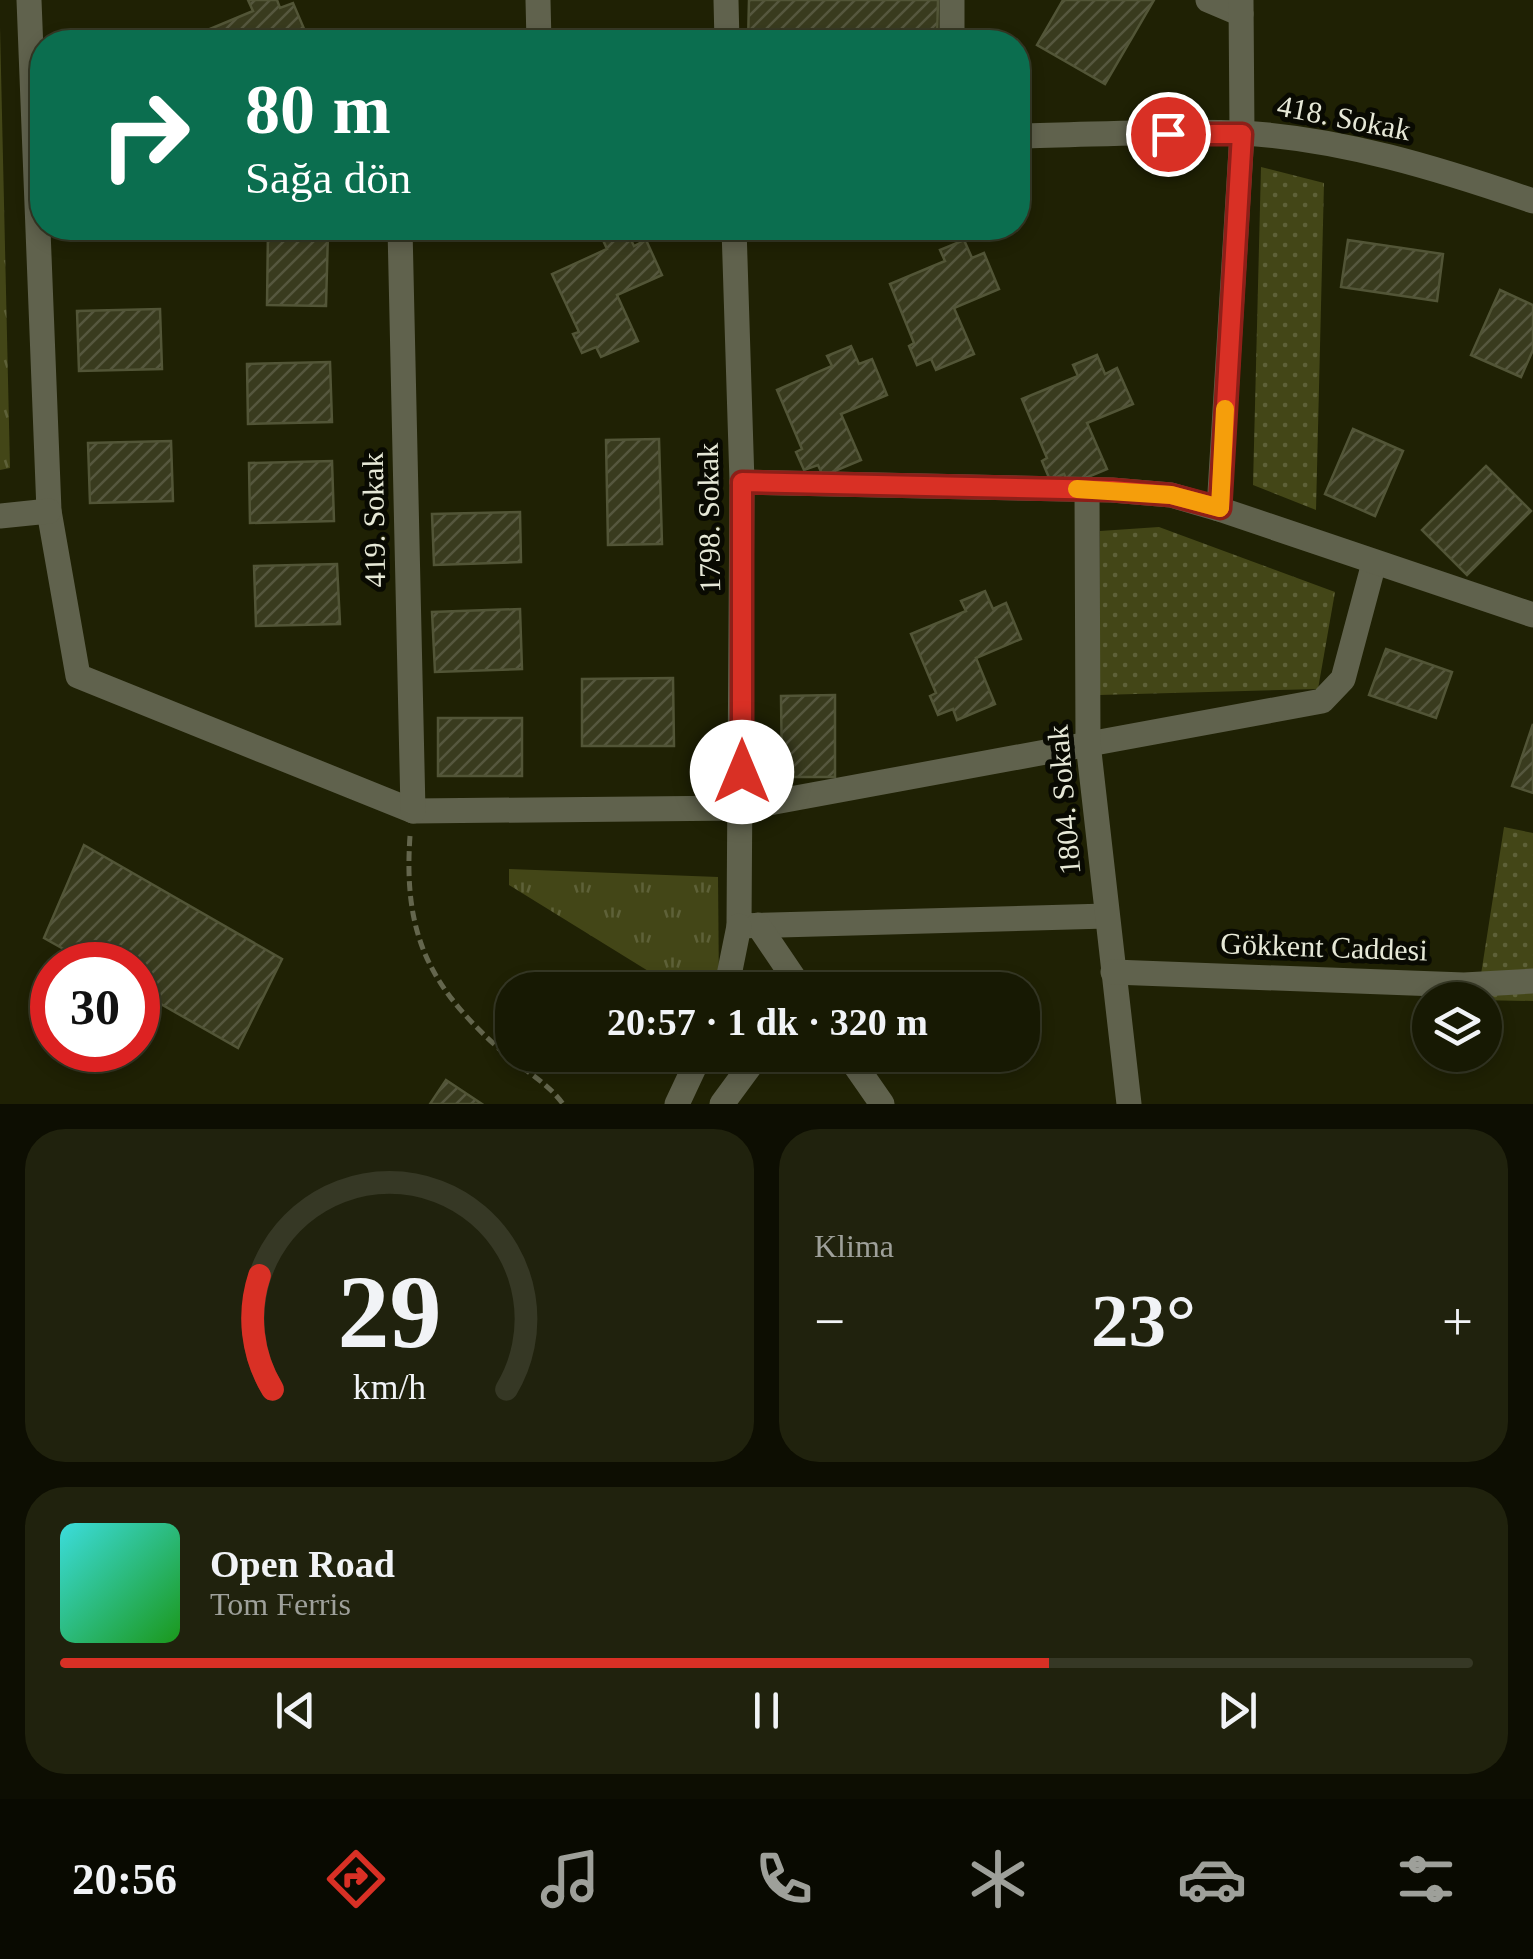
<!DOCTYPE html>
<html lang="tr">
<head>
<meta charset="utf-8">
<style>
	:root { --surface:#171903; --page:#20220d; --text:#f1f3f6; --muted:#9ea09a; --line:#363825; --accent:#d93025 }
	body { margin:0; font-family:"Times New Roman",serif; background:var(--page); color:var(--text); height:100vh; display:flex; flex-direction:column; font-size:38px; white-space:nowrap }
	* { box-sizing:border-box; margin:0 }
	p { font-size:32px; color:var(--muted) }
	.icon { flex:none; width:55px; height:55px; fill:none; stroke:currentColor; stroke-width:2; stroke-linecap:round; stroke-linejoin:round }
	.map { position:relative; height:1104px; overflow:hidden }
	.details { display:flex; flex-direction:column; gap:25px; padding:25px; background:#0d0e02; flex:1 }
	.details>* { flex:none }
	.guide { position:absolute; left:30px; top:30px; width:1000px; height:210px; border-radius:40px; box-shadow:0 5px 15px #0003,0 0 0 2px var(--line); background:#0b6e4f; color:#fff; overflow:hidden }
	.fabs { position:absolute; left:1412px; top:982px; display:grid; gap:20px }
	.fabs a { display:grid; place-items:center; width:90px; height:90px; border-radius:50%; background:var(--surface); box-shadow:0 5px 15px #0003,0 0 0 2px var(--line); font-size:50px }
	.speed { position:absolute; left:30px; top:942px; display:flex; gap:20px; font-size:50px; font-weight:700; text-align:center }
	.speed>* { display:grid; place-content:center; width:130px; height:130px; border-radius:50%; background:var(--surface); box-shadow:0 5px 15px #0003,0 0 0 2px var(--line); line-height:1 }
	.speed .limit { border:15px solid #d22; background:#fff; color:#111 }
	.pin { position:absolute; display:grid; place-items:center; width:85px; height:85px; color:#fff; margin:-42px; border:5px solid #fff; border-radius:50%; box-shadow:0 2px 10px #0007 }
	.me { position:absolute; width:110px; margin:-55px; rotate:0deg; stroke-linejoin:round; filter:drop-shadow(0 0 8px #0008) }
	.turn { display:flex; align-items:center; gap:35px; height:210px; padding:0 50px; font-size:45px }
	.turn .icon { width:130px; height:130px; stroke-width:2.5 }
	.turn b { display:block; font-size:70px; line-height:85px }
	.big { font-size:75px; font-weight:600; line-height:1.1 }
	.details .widget { flex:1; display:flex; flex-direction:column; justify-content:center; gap:15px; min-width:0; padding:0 35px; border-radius:40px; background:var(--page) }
	.details .dial { align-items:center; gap:0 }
	.dial svg { height:260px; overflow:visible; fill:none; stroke:var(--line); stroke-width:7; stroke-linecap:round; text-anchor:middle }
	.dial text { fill:var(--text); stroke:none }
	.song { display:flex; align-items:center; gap:30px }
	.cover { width:120px; height:120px; border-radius:15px; background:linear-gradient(135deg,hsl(180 70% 55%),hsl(120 70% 35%)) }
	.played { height:10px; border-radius:5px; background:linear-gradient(90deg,var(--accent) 70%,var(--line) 70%) }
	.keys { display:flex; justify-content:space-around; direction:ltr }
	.heat { display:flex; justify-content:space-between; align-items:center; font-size:55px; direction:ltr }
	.details .tiles { flex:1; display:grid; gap:25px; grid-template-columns:1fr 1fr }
	.widget:last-child { grid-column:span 2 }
	.trip { position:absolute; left:495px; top:972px; width:545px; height:100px; border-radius:40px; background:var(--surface); box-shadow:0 5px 15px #0003,0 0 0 2px var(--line); font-weight:600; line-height:100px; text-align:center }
	.tabs { display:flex; height:160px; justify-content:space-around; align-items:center; background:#090a01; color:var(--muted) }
	.tabs .icon { width:70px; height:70px }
	.tabs .current { color:var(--accent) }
	.tabs b { font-size:45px; color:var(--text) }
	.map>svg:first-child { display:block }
	.grass { fill:url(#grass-dots) }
	.park { fill:url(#park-tufts) }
	.building { fill:url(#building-hatch); stroke:#525537; stroke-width:2.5 }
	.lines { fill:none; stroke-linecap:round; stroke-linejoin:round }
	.path { stroke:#64664d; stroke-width:5; stroke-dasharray:10 5; stroke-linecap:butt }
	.minor { stroke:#60624d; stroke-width:25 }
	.route-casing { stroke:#8d1f18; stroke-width:25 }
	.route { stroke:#d93025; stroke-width:18 }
	.slow { stroke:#f59e0b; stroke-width:18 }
	.labels { text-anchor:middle; stroke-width:10; stroke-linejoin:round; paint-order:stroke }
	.street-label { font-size:30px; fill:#e6e8d7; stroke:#090a02 }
</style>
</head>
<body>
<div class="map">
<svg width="1533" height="1104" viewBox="0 0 1533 1104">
	<defs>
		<pattern id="grass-dots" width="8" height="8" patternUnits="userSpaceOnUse" patternTransform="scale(2.5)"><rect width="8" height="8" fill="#434617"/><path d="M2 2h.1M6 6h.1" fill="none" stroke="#5e6138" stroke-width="1.8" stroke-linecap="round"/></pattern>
		<pattern id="park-tufts" width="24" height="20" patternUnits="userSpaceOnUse" patternTransform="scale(2.5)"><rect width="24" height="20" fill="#434617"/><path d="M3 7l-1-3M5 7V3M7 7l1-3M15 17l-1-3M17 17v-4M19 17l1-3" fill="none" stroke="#5e6138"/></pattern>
		<pattern id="building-hatch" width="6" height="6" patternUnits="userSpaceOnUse" patternTransform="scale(2.5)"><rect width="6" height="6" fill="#393b1e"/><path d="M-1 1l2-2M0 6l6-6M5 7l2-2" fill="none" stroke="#56573e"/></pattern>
	</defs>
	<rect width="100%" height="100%" fill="#1f2104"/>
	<g class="grass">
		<polygon points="1261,167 1324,183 1316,510 1253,485"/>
		<polygon points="1159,527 1335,592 1318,689 1099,695 1100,531"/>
		<polygon points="1504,827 1533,833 1533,1001 1477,1000"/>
	</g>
	<g class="park">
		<polygon points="0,27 10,468 0,470"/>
		<polygon points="509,869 718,877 719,990 679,990 509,885"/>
	</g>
	<g class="building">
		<polygon points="248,0 277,0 280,8 293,3 308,38 299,42 202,42 198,34 253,11"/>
		<polygon points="749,0 938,0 937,42 748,42"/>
		<polygon points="1063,0 1154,0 1105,84 1037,45"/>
		<polygon points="625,228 634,246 646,240 662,275 617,295 638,341 601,357 596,347 582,353 573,334 579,332 552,274 607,249 602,238"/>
		<polygon points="268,230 328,232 326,306 267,305"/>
		<polygon points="964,240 972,258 984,253 999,289 954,308 974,354 936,370 931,359 917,365 909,346 914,343 890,284 945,261 940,250"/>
		<polygon points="1348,240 1443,254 1437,301 1341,287"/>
		<polygon points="1500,290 1533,305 1533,350 1521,377 1471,355"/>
		<polygon points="160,309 162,369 79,371 77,311"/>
		<polygon points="851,346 859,364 872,359 887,395 841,414 861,460 823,476 818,465 804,470 796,452 802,449 777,390 832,366 827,356"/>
		<polygon points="1097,355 1105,374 1117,368 1133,404 1087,423 1107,469 1069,485 1064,474 1050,480 1042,461 1047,458 1022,399 1078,376 1073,365"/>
		<polygon points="330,362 332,422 248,424 247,364"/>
		<polygon points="1353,429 1403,451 1375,516 1325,494"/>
		<polygon points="659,439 662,544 608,545 606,440"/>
		<polygon points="171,441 173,501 90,503 88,443"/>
		<polygon points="332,461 334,521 250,523 249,463"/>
		<polygon points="1486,466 1531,511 1467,575 1422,530"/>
		<polygon points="520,512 521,562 434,565 432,514"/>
		<polygon points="337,564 340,624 256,626 254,566"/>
		<polygon points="985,591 993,609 1006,603 1021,639 976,658 995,704 957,720 953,709 938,715 930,696 936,693 911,634 966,611 961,601"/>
		<polygon points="520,609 522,669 435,672 432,612"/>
		<polygon points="1386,649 1452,672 1436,718 1369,695"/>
		<polygon points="673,678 674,746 582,746 582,679"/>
		<polygon points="835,695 835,777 782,777 781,696"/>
		<rect x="438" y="718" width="84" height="58"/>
		<polygon points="1533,724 1533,793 1512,786"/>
		<polygon points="84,845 282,959 238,1048 138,991 138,965 92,965 44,938"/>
		<polygon points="446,1080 482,1104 430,1104"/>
	</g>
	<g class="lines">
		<path class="path" d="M410 836C403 936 430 988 505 1054 524 1070 548 1083 563 1104"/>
		<g class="minor">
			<polyline points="29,0 49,511 78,676 413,811 742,808 1322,701 1343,679 1374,563"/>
			<polyline points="538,0 539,42"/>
			<polyline points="726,0 727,42"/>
			<polyline points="1208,0 1241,14"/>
			<polyline points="952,42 952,0"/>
			<path d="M1018 136C1092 135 1167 130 1241 133 1340 138 1440 169 1533 201"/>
			<polyline points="400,228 413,811"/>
			<polyline points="734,228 742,482 739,926 1107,916"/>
			<polyline points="742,482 1112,490 1171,495 1219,509 1533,615"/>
			<polyline points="1087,489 1088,743 1129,1104"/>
			<polyline points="1219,509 1242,133 1241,0"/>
			<polyline points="0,516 49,511"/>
			<polyline points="758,925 802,990"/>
			<polyline points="1113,972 1464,985 1533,981"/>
			<polyline points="726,990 739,926"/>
			<polyline points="848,1055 882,1104"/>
			<polyline points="677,1104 700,1055"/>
			<polyline points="722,1104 758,1055"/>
		</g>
	</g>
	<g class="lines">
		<g class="route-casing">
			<polyline id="route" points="742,772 742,482 1112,490 1171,495 1220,508 1242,134 1168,134"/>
		</g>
		<use href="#route" class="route"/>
		<polyline class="slow" points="1077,489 1171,495 1220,508 1225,409"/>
	</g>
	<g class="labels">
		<g class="street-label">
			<text transform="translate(1344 118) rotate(11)" y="10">418. Sokak</text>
			<text transform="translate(709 518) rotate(-91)" y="10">1798. Sokak</text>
			<text transform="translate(374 520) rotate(-91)" y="10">419. Sokak</text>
			<text transform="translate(1064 800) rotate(-95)" y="10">1804. Sokak</text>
			<text transform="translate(1324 947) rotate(2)" y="10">Gökkent Caddesi</text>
		</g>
	</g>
</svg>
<div class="fabs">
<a><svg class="icon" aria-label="layers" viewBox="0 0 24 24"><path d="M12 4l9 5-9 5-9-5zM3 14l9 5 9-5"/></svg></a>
</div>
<div class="speed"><div class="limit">30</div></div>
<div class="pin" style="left:1168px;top:134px;background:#d93025"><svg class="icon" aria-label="arrive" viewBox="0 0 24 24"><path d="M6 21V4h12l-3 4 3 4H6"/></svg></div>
<svg class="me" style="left:742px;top:772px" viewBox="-20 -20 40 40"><circle r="19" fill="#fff"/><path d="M0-13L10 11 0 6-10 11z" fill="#d93025"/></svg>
<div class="trip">20:57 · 1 dk · 320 m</div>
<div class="guide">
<div class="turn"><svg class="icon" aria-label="right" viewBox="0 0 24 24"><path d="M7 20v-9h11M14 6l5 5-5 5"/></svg><div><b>80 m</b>Sağa dön</div></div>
</div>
</div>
<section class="details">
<div class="tiles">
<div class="widget dial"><svg viewBox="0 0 100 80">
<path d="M14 69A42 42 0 1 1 86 69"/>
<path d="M14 69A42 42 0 0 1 10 34" stroke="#d93025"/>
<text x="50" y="56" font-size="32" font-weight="700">29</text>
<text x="50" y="72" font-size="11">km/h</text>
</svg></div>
<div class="widget"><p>Klima</p>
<div class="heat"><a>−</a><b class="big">23°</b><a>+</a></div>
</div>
<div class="widget">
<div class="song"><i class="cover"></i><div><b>Open Road</b><p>Tom Ferris</p></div></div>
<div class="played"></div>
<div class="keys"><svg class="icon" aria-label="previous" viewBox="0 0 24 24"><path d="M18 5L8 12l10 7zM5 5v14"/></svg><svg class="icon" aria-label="pause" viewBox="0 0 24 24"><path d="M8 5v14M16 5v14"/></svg><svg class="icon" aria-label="next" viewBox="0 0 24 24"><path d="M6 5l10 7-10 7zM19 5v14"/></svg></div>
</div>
</div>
</section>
<nav class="tabs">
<b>20:56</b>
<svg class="icon current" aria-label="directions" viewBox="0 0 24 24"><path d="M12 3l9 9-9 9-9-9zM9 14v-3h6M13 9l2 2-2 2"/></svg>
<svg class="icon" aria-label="music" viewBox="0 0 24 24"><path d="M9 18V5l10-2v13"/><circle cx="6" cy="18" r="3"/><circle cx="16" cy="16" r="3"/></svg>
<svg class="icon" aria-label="phone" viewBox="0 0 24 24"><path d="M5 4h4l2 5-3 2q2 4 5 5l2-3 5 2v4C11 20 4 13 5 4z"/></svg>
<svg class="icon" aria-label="climate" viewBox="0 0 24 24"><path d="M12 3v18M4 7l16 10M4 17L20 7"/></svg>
<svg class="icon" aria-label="car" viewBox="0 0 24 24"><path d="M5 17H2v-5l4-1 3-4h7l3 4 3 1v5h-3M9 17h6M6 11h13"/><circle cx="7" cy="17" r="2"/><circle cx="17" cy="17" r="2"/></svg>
<svg class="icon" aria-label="filters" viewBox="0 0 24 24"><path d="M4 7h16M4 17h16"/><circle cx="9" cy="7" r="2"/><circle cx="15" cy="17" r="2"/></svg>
</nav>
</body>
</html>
